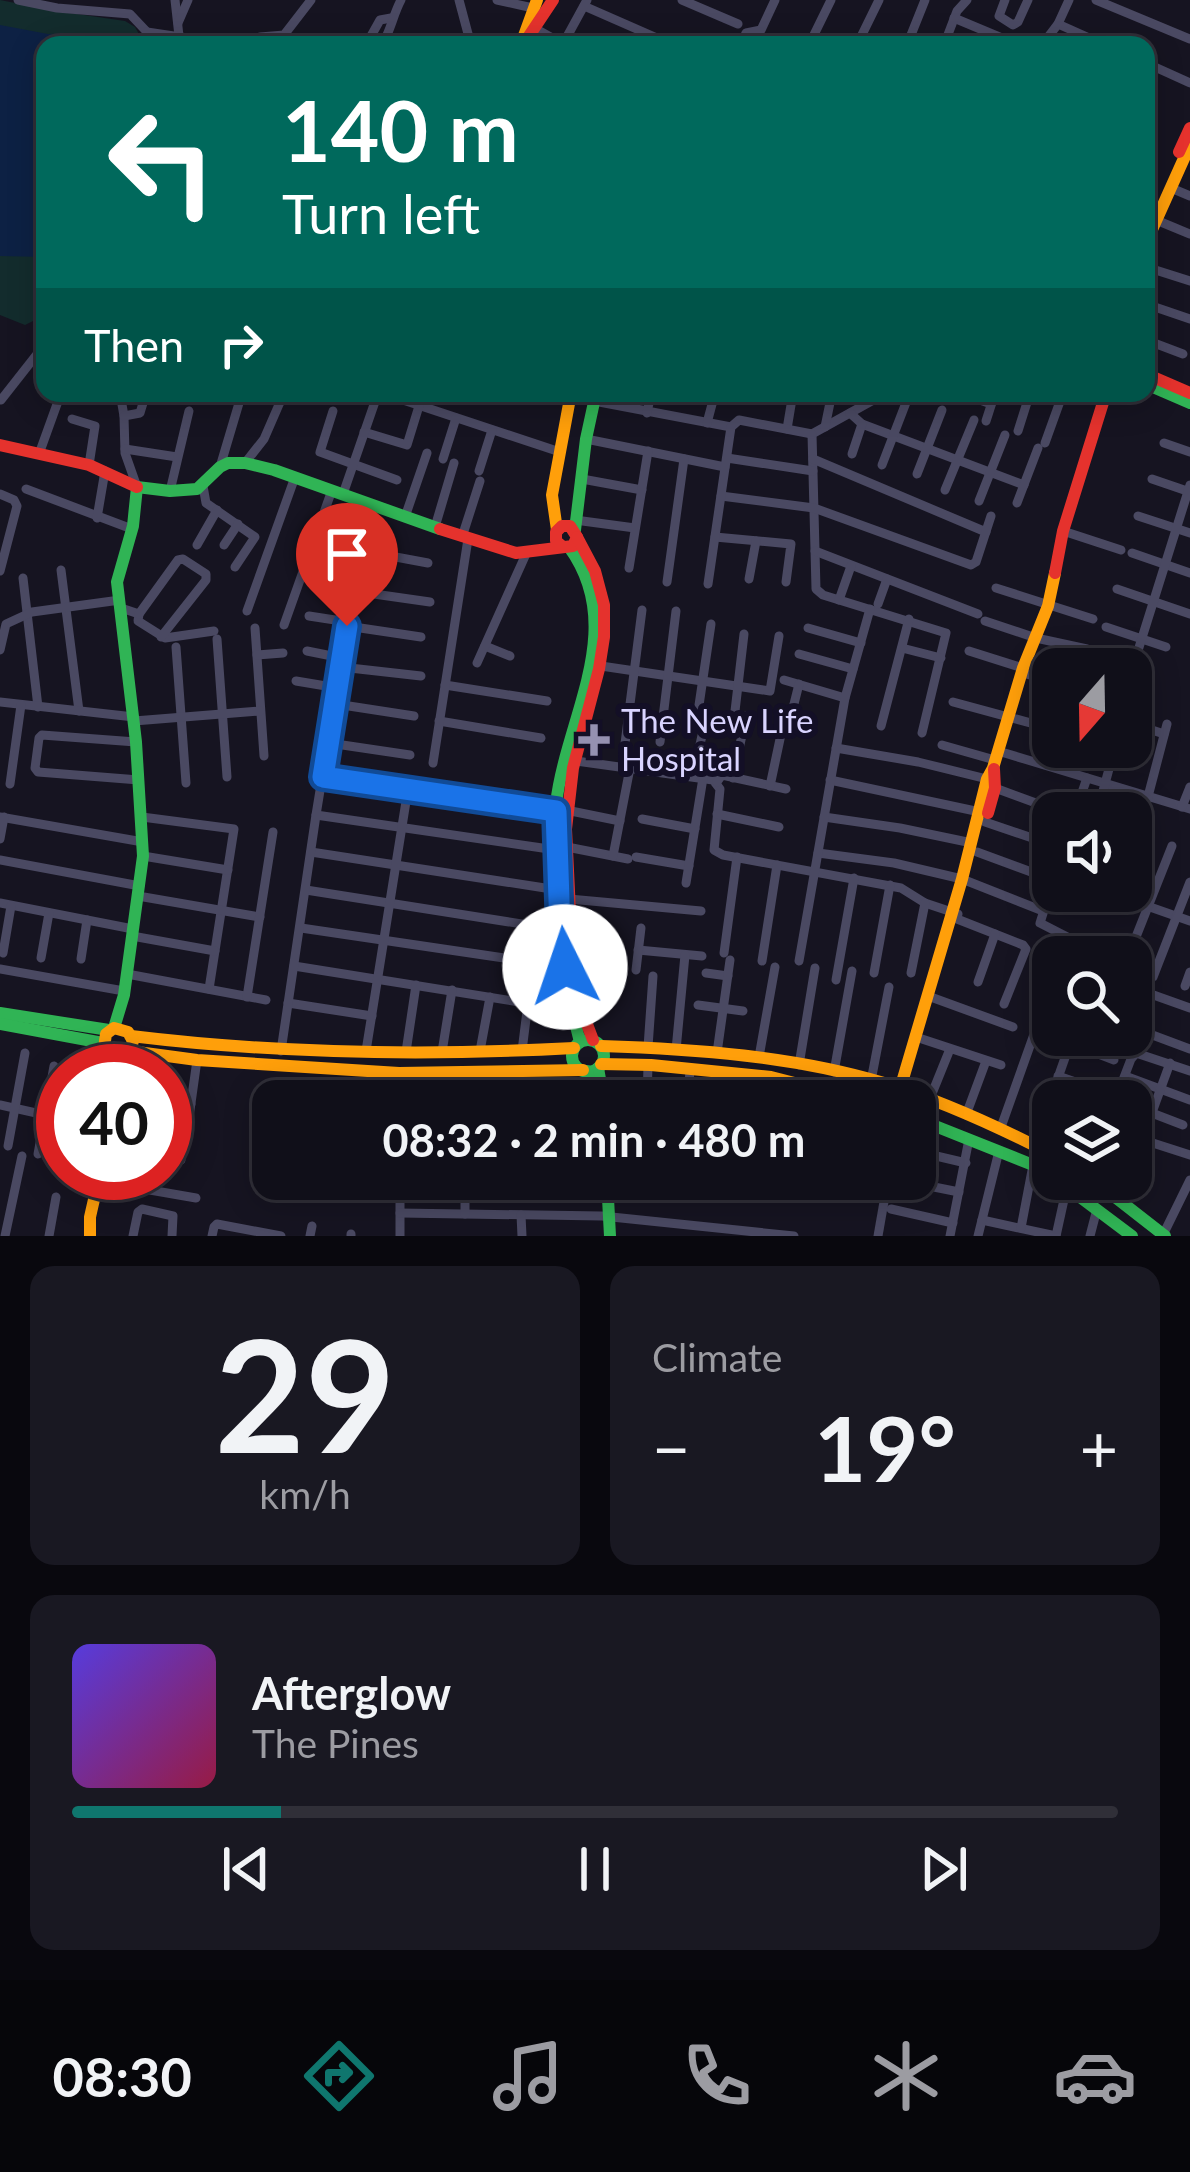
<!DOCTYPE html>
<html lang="en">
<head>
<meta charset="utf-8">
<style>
	:root { --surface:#100f19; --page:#191822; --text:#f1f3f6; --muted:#9c9ca2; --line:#302f38; --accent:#0f766e }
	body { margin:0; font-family:Lato,sans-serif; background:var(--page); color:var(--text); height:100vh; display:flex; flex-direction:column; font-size:45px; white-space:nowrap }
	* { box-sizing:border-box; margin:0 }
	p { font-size:39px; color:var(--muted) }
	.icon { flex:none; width:66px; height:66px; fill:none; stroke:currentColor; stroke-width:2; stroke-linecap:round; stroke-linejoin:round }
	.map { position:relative; height:1236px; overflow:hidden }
	.drawer { display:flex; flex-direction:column; gap:30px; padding:30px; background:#09080e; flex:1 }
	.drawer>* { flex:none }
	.hud { position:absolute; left:36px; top:36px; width:1119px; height:366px; border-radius:24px; box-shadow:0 6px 30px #0003,0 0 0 3px var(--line); background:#00695c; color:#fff; overflow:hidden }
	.needle { width:78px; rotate:200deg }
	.fabs { position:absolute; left:1032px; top:648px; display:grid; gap:24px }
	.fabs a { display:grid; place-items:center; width:120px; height:120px; border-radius:24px; background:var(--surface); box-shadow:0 6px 30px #0003,0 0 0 3px var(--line); font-size:60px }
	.speed { position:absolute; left:36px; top:1044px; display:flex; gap:24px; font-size:60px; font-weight:700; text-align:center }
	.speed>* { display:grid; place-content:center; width:156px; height:156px; border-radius:50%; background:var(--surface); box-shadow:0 6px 30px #0003,0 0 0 3px var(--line); line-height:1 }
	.speed .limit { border:18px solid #d22; background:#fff; color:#111 }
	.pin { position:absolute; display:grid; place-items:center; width:102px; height:102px; color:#fff; margin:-123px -51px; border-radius:50% 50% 50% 0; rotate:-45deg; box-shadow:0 0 12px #0007 }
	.pin .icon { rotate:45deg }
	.me { position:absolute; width:132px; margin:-66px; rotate:356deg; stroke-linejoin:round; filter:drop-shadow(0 0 9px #0008) }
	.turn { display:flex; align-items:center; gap:42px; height:252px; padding:0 48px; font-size:54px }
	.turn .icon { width:156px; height:156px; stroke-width:2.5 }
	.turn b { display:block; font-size:84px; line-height:102px }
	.then { display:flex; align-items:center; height:114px; padding:0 48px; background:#0003; gap:24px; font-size:45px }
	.big { font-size:90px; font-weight:700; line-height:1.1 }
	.drawer .tile { flex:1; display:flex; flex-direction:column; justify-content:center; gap:18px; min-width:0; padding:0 42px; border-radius:24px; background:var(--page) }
	.drawer .dial { align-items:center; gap:0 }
	.dial b { font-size:156px; line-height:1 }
	.song { display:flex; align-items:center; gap:36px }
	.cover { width:144px; height:144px; border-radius:18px; background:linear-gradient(135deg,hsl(250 70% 55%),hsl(340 70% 35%)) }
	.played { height:12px; border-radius:6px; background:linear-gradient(90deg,var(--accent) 20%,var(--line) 20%) }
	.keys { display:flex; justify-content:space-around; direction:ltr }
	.heat { display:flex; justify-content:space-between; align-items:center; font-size:66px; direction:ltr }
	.drawer .tiles { flex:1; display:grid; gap:30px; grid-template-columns:1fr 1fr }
	.tile:last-child { grid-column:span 2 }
	.trip { position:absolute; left:252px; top:1080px; width:684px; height:120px; border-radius:24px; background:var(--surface); box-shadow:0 6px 30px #0003,0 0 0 3px var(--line); font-weight:700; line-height:120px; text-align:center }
	.dock { display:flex; height:192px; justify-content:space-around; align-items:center; background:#06060a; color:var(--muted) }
	.dock .icon { width:84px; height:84px }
	.dock .on { color:var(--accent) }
	.dock b { font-size:54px; color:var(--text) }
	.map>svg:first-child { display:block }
	.green { fill:#132c2d }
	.water { fill:#0d2144 }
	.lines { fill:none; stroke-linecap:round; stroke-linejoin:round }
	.street { stroke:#4a4962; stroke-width:9 }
	.fast { stroke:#30b455; stroke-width:12 }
	.slow { stroke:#ff9f0a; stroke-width:12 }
	.jam { stroke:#e5322d; stroke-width:12 }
	.route-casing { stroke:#114b97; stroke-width:30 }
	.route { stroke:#1a73e8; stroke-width:21 }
	.poi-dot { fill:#9591b1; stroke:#130f26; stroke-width:4.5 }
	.labels { text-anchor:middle; stroke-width:12; stroke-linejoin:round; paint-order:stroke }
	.poi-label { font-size:33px; fill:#d9d4ff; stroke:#130f26; text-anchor:start }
</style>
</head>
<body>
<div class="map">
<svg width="1190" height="1236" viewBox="0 0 1190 1236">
	<rect width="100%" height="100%" fill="#161421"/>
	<polygon class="green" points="0,0 50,10 125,21 135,27 141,38 136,45 45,45 45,315 25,325 0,315"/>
	<polygon class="water" points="0,25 48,34 87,33 97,36 105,45 45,45 45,257 0,256"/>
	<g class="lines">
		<g class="street">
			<polyline points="18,0 57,8 130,14 147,32 141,45"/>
			<polyline points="175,0 180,45"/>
			<polyline points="459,0 471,45"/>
			<polyline points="497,0 533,8"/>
			<polyline points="682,0 738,24"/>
			<polyline points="1005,0 999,16 1013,25 1018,22 1028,0"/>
			<polyline points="1096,0 1190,39"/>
			<polyline points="584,6 673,45"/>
			<polyline points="954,18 1009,41"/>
			<polyline points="178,23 188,0"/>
			<polyline points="1058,24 1105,45"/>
			<polyline points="536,29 563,44"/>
			<polyline points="147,32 234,45"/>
			<polyline points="563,44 587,0"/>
			<polyline points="236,45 260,37 284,35 311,0"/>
			<polyline points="366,45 380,20 391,18"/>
			<path d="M382 45C391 30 393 15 401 0"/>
			<polyline points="741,45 746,33 761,30 775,0"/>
			<polyline points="809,45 831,0"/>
			<polyline points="857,45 879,0"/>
			<polyline points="907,45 925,0"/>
			<polyline points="944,45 957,11 967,0"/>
			<polyline points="1042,45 1058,24 1069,0"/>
			<polyline points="1146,63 1190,83"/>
			<polyline points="1171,188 1190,196"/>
			<polyline points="1156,220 1190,234"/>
			<polyline points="1146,267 1190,281"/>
			<polyline points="1146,304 1190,319"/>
			<polyline points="1146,340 1183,354"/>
			<polyline points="120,393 124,416 125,453 137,487"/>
			<polyline points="382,393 560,452"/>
			<polyline points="886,393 812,434 816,589 823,595 946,633 922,733"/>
			<polyline points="961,393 991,404"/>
			<polyline points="1,400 45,344"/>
			<polyline points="594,401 731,427"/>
			<polyline points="333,411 320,452 397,480"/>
			<polyline points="647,413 651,393"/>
			<polyline points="850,413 862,424 1024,485"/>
			<polyline points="124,416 140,413 146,393"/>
			<polyline points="72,419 95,426 89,465"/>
			<polyline points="986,421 995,393"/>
			<polyline points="707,423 715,393"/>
			<polyline points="825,427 832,393"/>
			<polyline points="787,429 793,393"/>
			<polyline points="1018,431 1030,393"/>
			<polyline points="364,432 407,445 419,406"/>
			<polyline points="586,439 725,467"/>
			<polyline points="1045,443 1063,393"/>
			<polyline points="1164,443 1190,452"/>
			<polyline points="125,449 177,457"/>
			<polyline points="39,454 61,393"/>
			<polyline points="852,454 862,424"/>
			<polyline points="727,458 813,471"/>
			<polyline points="443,459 456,418"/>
			<polyline points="813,459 986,532"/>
			<polyline points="245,463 264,439 284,393"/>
			<polyline points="882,465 907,400"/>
			<polyline points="220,467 242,393"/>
			<polyline points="479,471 492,430"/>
			<polyline points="917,474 942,410"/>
			<polyline points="582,479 642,490"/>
			<polyline points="1152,479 1190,492"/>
			<polyline points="203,486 206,503 255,537 235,567"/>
			<polyline points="26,489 132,529"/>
			<polyline points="945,490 974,420"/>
			<polyline points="170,491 189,411"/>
			<polyline points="0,494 14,500 17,506 0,571"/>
			<polyline points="343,494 378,393"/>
			<polyline points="721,496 814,508 971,565 976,562 991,516"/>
			<polyline points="979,501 1005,435"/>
			<polyline points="1017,503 1038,448"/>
			<polyline points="1138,516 1190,533"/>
			<polyline points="405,517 427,453"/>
			<polyline points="97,518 105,471"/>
			<polyline points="575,520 635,528"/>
			<polyline points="435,527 454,463"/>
			<polyline points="1063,531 1121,550"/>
			<polyline points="462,537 480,481"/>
			<polyline points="715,537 791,544 786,582"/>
			<polyline points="197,545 217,510"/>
			<polyline points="224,545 238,524"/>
			<polyline points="358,550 428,563"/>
			<polyline points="815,551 978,614"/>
			<polyline points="331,553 357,557"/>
			<polyline points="1132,553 1190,573"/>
			<polyline points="629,568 648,451"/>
			<polyline points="61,570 79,711"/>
			<polyline points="23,578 38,707"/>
			<polyline points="749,579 756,541"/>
			<polyline points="667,582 684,459"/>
			<polyline points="320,583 353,591 430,602"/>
			<polyline points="708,584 731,427 739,420 812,434"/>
			<polyline points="996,588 1093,619"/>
			<polyline points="1117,589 1190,614"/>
			<polyline points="839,600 851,566"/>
			<polyline points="878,604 887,579"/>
			<polyline points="121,608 139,614 138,621 165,638 214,631"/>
			<polyline points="247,611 295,477"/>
			<polyline points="139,614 178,560 183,559 206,574 206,580 161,637"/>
			<polyline points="309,616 348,622"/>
			<polyline points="985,621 1036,638 1087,649"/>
			<polyline points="284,625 332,490"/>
			<polyline points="347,626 421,637"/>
			<polyline points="1106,627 1166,647"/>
			<polyline points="255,628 264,756"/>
			<polyline points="808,628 861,643"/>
			<polyline points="217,639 227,777"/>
			<polyline points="485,646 510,656"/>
			<polyline points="176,647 186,783"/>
			<polyline points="902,648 941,658"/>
			<polyline points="0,650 6,624 32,612 120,600"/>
			<polyline points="307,651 342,658"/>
			<polyline points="969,651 1023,668"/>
			<polyline points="799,654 853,669"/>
			<polyline points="257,655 283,653"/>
			<polyline points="1136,657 1190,485"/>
			<polyline points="477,663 526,554"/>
			<polyline points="601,666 770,691 779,636"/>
			<polyline points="341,667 421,676"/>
			<polyline points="1022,673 1053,681"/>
			<polyline points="784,680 845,698"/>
			<polyline points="296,681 338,688"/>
			<polyline points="445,685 547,701"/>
			<polyline points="0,702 134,717"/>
			<polyline points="953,702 1053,729"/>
			<polyline points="336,704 414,716"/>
			<polyline points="735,711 744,634"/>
			<polyline points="698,712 711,624"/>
			<polyline points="791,716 799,684"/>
			<polyline points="134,721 260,711"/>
			<polyline points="439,721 541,738"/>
			<polyline points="1131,723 1164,734"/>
			<polyline points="881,726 909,619"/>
			<polyline points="136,742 42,735 39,738 35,768 38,772 139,780"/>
			<polyline points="660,742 676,611"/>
			<polyline points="329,743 410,755"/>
			<polyline points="942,745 995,760"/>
			<polyline points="836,748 918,762 987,779"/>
			<polyline points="998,751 1190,809"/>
			<polyline points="623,759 642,610"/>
			<polyline points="569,760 713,780 720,789 714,850 723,855 901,888 925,903 958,914"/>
			<polyline points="433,763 468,539"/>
			<polyline points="693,776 705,722"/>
			<polyline points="323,777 555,811"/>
			<polyline points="733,778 746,716"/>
			<polyline points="830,780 980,812"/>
			<polyline points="717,782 722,775 786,789"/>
			<polyline points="10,784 21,705"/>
			<polyline points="770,786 783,725"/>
			<polyline points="995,788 1063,813"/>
			<polyline points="1182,807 1190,787"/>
			<polyline points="566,810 620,821"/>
			<polyline points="1075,813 1087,778"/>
			<polyline points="1097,813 1115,747"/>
			<polyline points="717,814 779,827"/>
			<polyline points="316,815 556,850"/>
			<polyline points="0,817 143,842"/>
			<polyline points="142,817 234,829 209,989"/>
			<polyline points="824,817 900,828 972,843"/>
			<polyline points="642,819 695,829"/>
			<polyline points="985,822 1053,845"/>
			<polyline points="1139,831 1167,724"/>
			<polyline points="0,839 4,817"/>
			<polyline points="567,847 628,859"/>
			<polyline points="311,852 558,890"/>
			<polyline points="977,852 1053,880"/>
			<polyline points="818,853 894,863 962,879"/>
			<polyline points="143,856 228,870"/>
			<polyline points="613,856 630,768"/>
			<polyline points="636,857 689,866"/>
			<polyline points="0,860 140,886"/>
			<polyline points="967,881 1043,911"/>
			<polyline points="1053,882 1040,923 1077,942"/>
			<polyline points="686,883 703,778"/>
			<polyline points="306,890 560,930"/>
			<polyline points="1058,891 1109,908"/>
			<polyline points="138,896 260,917"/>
			<polyline points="569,899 701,911"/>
			<polyline points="1130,900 1190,921"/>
			<polyline points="0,903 133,929"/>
			<polyline points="957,919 1023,945 1026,949 1004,1004"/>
			<polyline points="301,928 565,967"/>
			<polyline points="132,936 215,951"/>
			<polyline points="638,950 702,956"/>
			<polyline points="3,953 11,906"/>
			<polyline points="724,953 737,857"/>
			<polyline points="1128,957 1172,846"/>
			<polyline points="41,958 49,913"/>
			<polyline points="81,959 87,920"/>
			<polyline points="762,961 777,865"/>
			<polyline points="799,961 845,698 870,609"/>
			<polyline points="294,966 570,1010"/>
			<polyline points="0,969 124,991"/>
			<polyline points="636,970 641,928"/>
			<polyline points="706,973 728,976"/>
			<polyline points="874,973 890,885"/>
			<polyline points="911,973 925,903"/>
			<polyline points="127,974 266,1000"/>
			<polyline points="1153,977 1190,882"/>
			<polyline points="836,980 854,878"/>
			<polyline points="978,982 995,934"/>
			<polyline points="1185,986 1190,972"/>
			<polyline points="1131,987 1190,1008"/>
			<polyline points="928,996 1013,1027"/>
			<polyline points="247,997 273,832"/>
			<polyline points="288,1003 372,1016"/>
			<polyline points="698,1005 743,1011"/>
			<polyline points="1131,1027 1190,1049"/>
			<polyline points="922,1039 1001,1065"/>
			<polyline points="1070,1043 1114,1060"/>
			<polyline points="648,1047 653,976"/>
			<polyline points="676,1050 685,955"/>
			<polyline points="281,1051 316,815 367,503"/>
			<polyline points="366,1051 408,789"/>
			<polyline points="480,1051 490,997"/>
			<polyline points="522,1051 528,1003"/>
			<polyline points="406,1052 416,985"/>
			<polyline points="442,1052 452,990"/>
			<polyline points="717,1053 730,960"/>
			<polyline points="759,1057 775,967"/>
			<polyline points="799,1065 815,968"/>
			<polyline points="85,1071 87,1064"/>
			<polyline points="834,1072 852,971"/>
			<polyline points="399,1073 399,1101"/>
			<polyline points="1058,1076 1099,1090"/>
			<polyline points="1125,1076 1190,1100"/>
			<polyline points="871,1081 889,987"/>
			<polyline points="165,1100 191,1104"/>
			<polyline points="466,1101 467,1072"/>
			<polyline points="647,1101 648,1065"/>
			<polyline points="688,1101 690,1069"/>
			<polyline points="728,1101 730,1073"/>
			<polyline points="929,1101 950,1049"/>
			<polyline points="1115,1101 1131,1059 1136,1053 1190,1071"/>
			<polyline points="0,1105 63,1119"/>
			<polyline points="1131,1105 1183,1125"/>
			<polyline points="966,1115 986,1061"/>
			<polyline points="1000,1130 1053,981"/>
			<polyline points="1131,1136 1190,1155"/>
			<polyline points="165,1138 182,1141 186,1139 197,1060"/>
			<polyline points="1142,1140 1170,1063"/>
			<polyline points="8,1146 25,1053"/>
			<polyline points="1034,1146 1073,1035"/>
			<polyline points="915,1151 966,1163"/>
			<polyline points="38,1154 54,1066"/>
			<polyline points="165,1157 181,1160"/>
			<polyline points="400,1179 400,1236"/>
			<polyline points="645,1179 723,1185 724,1179"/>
			<polyline points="899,1180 959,1192"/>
			<polyline points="98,1181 196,1198"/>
			<polyline points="607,1186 639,1187"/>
			<polyline points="891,1209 953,1223"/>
			<polyline points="400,1213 602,1216 794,1236"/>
			<polyline points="465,1214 465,1179"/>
			<polyline points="521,1215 522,1236"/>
			<polyline points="982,1220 1056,1236"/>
			<polyline points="1021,1228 1033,1165"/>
			<polyline points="1163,1235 1190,1180"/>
			<polyline points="5,1236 22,1156"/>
			<polyline points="49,1236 56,1197"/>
			<polyline points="133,1236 138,1212 142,1209 173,1216 172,1236"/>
			<polyline points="212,1236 214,1227 217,1224 281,1236"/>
			<polyline points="310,1236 312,1226"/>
			<polyline points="351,1236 351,1234"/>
			<polyline points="878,1236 888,1179"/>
			<polyline points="950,1236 969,1139"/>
			<polyline points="978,1236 999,1151"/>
			<polyline points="1056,1236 1067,1186"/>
			<polyline points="1090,1236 1097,1209"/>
		</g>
		<g class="fast">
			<polyline points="1146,384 1190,403"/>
			<polyline points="575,530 586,439 596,393"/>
			<path d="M569 547C629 629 566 717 556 804 553 834 557 866 559 896 563 945 567 994 580 1042"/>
			<polyline points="0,1013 109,1030"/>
			<polyline points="0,1024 103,1043"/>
			<polyline points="114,1028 124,995 143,856 136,742 117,582 133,526 137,487 170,491 197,489 220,467 228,463 245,463 274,470 440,529"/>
			<circle cx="588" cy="1056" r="16"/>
			<polyline points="598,1068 604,1101"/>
			<polyline points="587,1071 595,1101"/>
			<polyline points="915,1118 1033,1165 1053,1177"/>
			<polyline points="607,1179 610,1236"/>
			<polyline points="1056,1179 1132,1236"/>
			<polyline points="1092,1179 1165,1236"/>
		</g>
		<g class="slow">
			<polyline points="521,44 537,0"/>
			<polyline points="1146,243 1190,145"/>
			<polyline points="557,530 552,495 571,393"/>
			<path d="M131 1036C279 1054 426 1056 574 1048"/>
			<path d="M601 1046C695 1049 793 1056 884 1083 942 1101 999 1127 1053 1155"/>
			<polyline points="130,1051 133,1041 128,1032 114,1028 106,1034 104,1048 116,1057 130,1051 197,1060 399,1073 583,1070"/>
			<polyline points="601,1064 651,1065 771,1077 865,1101"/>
			<polyline points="899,1101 900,1089 962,879 987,779 993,768 1023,668 1048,606 1055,573"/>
			<polyline points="90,1236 90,1217 100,1173"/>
		</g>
		<g class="jam">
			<polyline points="523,45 553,0"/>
			<polyline points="1179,152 1190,128"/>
			<polyline points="1146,374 1190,393"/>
			<polyline points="0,445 89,465 137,487"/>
			<polyline points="440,529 516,553 573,546 577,537 570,526 562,526 556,532 556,541 563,547"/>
			<polyline points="577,537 595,571 604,605 604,637 599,669 573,768 566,829 573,974 579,1003 593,1040"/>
			<polyline points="1055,573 1063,531 1106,393"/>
			<polyline points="988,813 995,788 994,769"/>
		</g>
	</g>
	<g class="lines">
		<g class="route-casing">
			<polyline id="route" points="347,626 323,777 556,811 560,930 565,967"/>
		</g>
		<use href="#route" class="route"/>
	</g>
	<path class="poi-dot" d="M588 722h12v12h12v12h-12v12h-12v-12h-12v-12h12z"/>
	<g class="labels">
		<g class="poi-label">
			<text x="621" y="733">The New Life<tspan x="621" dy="38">Hospital</tspan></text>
		</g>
	</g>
</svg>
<div class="fabs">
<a><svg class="needle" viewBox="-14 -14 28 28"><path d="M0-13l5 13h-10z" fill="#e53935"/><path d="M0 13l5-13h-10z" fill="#9c9ca2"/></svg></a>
<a><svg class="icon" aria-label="sound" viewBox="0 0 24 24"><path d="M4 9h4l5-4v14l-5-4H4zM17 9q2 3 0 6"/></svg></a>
<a><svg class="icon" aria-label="search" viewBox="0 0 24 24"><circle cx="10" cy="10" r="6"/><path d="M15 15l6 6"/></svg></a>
<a><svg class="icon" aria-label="layers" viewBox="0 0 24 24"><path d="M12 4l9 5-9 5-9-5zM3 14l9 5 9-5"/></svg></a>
</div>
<div class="speed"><div class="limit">40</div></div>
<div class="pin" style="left:347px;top:626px;background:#d93025"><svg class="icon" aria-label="arrive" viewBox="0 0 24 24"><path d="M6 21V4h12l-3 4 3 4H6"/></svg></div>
<svg class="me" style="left:565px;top:967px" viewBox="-20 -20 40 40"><circle r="19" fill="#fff"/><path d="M0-13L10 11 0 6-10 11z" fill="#1a73e8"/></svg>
<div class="trip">08:32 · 2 min · 480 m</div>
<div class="hud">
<div class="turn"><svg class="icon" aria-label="left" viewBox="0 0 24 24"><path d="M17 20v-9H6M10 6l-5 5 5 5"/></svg><div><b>140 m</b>Turn left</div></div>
<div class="then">Then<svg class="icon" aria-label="right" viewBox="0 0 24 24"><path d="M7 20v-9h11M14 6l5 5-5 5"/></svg></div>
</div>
</div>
<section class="drawer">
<div class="tiles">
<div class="tile dial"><b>29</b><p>km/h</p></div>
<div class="tile"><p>Climate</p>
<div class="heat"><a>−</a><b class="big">19°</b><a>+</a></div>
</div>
<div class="tile">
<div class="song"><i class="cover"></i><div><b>Afterglow</b><p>The Pines</p></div></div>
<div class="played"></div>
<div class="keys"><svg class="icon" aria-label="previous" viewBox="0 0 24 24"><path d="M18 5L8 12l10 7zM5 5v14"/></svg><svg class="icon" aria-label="pause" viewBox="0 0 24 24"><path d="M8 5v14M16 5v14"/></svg><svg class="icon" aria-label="next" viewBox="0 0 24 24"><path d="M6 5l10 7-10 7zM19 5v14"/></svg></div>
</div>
</div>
</section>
<nav class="dock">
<b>08:30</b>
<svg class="icon on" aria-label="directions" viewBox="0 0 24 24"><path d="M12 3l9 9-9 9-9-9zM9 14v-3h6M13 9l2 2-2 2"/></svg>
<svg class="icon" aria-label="music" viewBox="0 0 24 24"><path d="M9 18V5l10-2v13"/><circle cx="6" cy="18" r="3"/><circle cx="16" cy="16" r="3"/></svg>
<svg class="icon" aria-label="phone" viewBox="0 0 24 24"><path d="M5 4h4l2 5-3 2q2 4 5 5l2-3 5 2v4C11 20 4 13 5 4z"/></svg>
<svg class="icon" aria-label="climate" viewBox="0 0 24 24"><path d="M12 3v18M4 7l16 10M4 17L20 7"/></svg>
<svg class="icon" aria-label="car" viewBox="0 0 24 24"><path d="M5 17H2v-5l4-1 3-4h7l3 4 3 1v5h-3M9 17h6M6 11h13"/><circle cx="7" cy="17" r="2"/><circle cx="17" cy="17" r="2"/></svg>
</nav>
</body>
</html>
